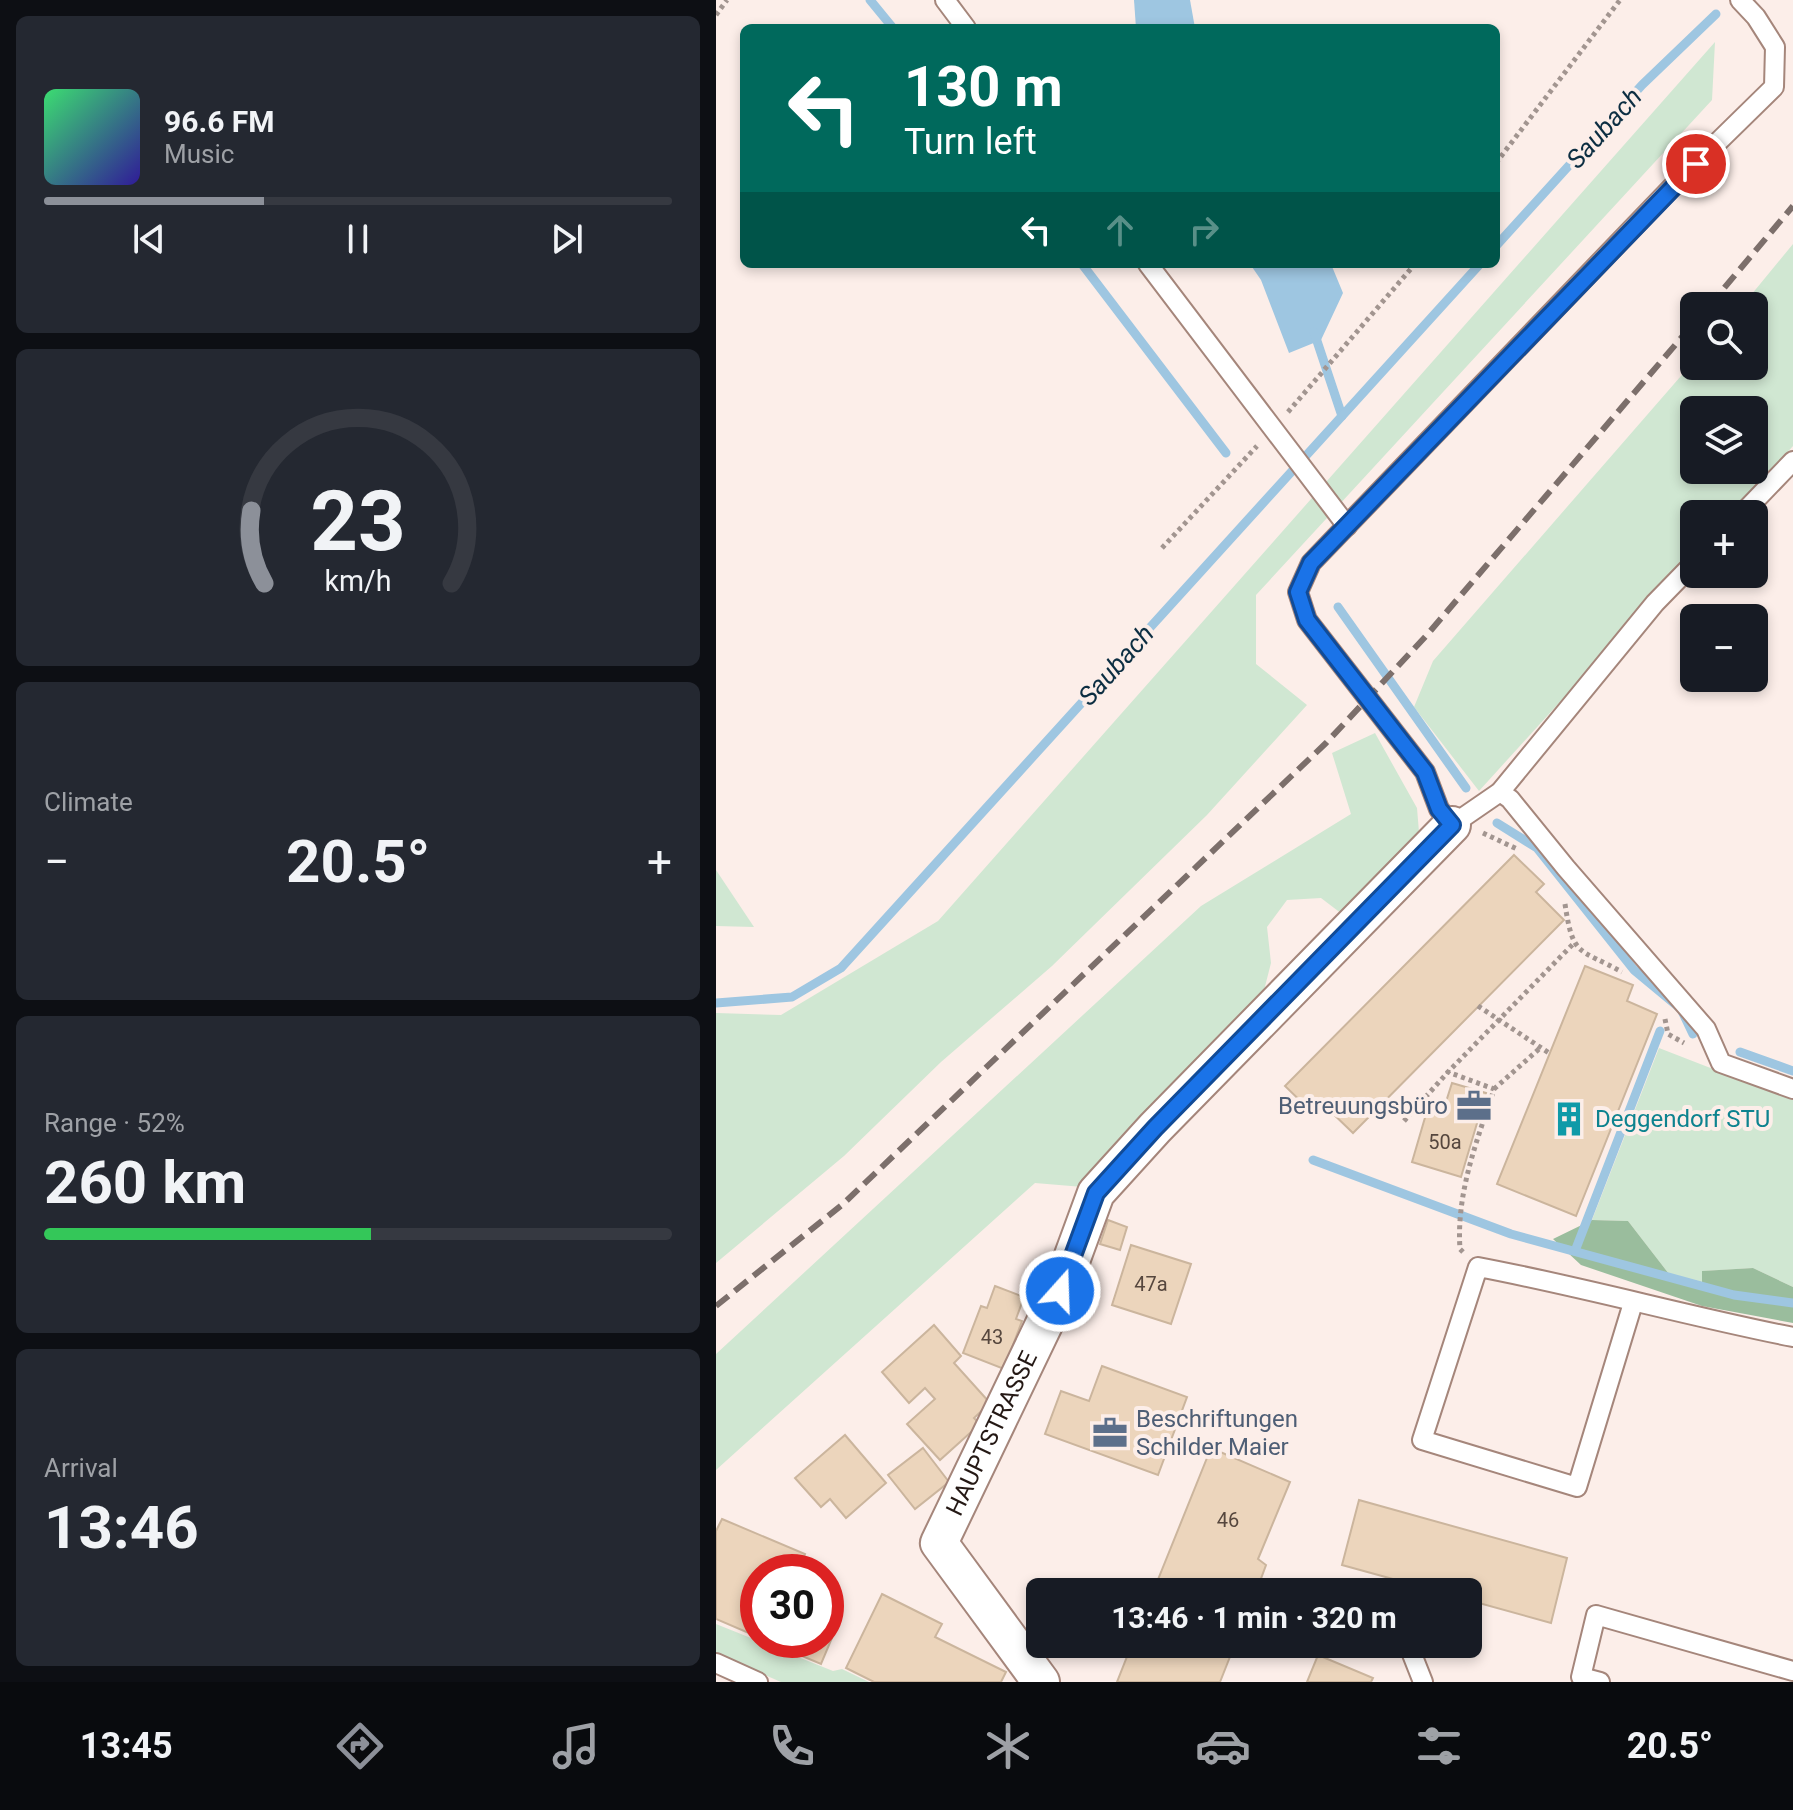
<!DOCTYPE html>
<html lang="en">
<head>
<meta charset="utf-8">
<style>
	:root { --surface:#171b24; --page:#242831; --text:#f1f3f6; --muted:#9ea1a6; --line:#363941; --accent:#8c9099 }
	body { margin:0; font-family:Roboto,sans-serif; background:var(--page); color:var(--text); height:100vh; display:flex; flex-direction:column; font-size:30px; white-space:nowrap }
	* { box-sizing:border-box; margin:0 }
	p { font-size:26px; color:var(--muted) }
	.icon { flex:none; width:44px; height:44px; fill:none; stroke:currentColor; stroke-width:2; stroke-linecap:round; stroke-linejoin:round }
	.map { position:relative; flex:1; overflow:hidden }
	.sheet { display:flex; flex-direction:column; gap:16px; padding:16px; background:#0d0f14; width:716px }
	.sheet>* { flex:none }
	.banner { position:absolute; left:24px; top:24px; width:760px; height:244px; border-radius:12px; box-shadow:0 4px 12px #0003; background:#00695c; color:#fff; overflow:hidden }
	.tools { position:absolute; left:964px; top:292px; display:grid; gap:16px }
	.tools a { display:grid; place-items:center; width:88px; height:88px; border-radius:12px; background:var(--surface); box-shadow:0 4px 12px #0003; font-size:40px }
	.speed { position:absolute; left:24px; top:1554px; display:flex; gap:16px; font-size:40px; font-weight:700; text-align:center }
	.speed>* { display:grid; place-content:center; width:104px; height:104px; border-radius:50%; background:var(--surface); box-shadow:0 4px 12px #0003; line-height:1 }
	.speed .limit { border:12px solid #d22; background:#fff; color:#111 }
	.pin { position:absolute; display:grid; place-items:center; width:68px; height:68px; color:#fff; margin:-34px; border:4px solid #fff; border-radius:50%; box-shadow:0 2px 8px #0007 }
	.me { position:absolute; width:88px; margin:-44px; rotate:20deg; stroke-linejoin:round; filter:drop-shadow(0 0 6px #0008) }
	.turn { display:flex; align-items:center; gap:28px; height:168px; padding:0 32px; font-size:36px }
	.turn .icon { width:104px; height:104px; stroke-width:2.5 }
	.turn b { display:block; font-size:56px; line-height:68px }
	.lanes { display:flex; align-items:center; height:76px; padding:0 32px; background:#0003; justify-content:center; gap:40px; direction:ltr }
	.lanes .off { opacity:.35 }
	.big { font-size:60px; font-weight:700; line-height:1.1 }
	.sheet .card { flex:1; display:flex; flex-direction:column; justify-content:center; gap:12px; min-width:0; padding:0 28px; border-radius:12px; background:var(--page) }
	.sheet .dial { align-items:center; gap:0 }
	.dial svg { height:208px; overflow:visible; fill:none; stroke:var(--line); stroke-width:7; stroke-linecap:round; text-anchor:middle }
	.dial text { fill:var(--text); stroke:none }
	.song { display:flex; align-items:center; gap:24px }
	.cover { width:96px; height:96px; border-radius:12px; background:linear-gradient(135deg,hsl(140 70% 55%),hsl(250 70% 35%)) }
	.played { height:8px; border-radius:4px; background:linear-gradient(90deg,var(--accent) 35%,var(--line) 35%) }
	.keys { display:flex; justify-content:space-around; direction:ltr }
	.heat { display:flex; justify-content:space-between; align-items:center; font-size:44px; direction:ltr }
	.charge { height:12px; border-radius:6px; background:linear-gradient(90deg,#34c759 52%,var(--line) 0) }
	.trip { position:absolute; left:310px; top:1578px; width:456px; height:80px; border-radius:12px; background:var(--surface); box-shadow:0 4px 12px #0003; font-weight:700; line-height:80px; text-align:center }
	.dock { display:flex; height:128px; justify-content:space-around; align-items:center; background:#090b0e; color:var(--muted) }
	.dock .icon { width:56px; height:56px }
	.dock .active { color:var(--accent) }
	.dock b { font-size:36px; color:var(--text) }
	main { display:flex; flex:1; min-height:0 }
	.map>svg:first-child { display:block }
	.green { fill:#d0e7d2; fill-rule:evenodd }
	.forest { fill:#9abd9d }
	.water { fill:#9ec6e1 }
	.lines { fill:none; stroke-linecap:round; stroke-linejoin:round }
	.stream { stroke:#9ec6e1; stroke-width:9 }
	.building { fill:#ecd5bc; stroke:#cbb59d; stroke-width:2 }
	.service-casing { stroke:#a5867b; stroke-width:22 }
	.minor-casing { stroke:#a5867b; stroke-width:40 }
	.path { stroke:#a29590; stroke-width:5; stroke-dasharray:4 4; stroke-linecap:butt }
	.service { stroke:#fff; stroke-width:18 }
	.minor { stroke:#fff; stroke-width:36 }
	.rail { stroke:#7c6f6b; stroke-width:6; stroke-dasharray:16 8; stroke-linecap:butt }
	.route-casing { stroke:#114b97; stroke-width:20 }
	.route { stroke:#1a73e8; stroke-width:14 }
	.labels { text-anchor:middle; stroke-width:8; stroke-linejoin:round; paint-order:stroke }
	.number-label { font-size:20px; fill:#56473e }
	.service-label { font-size:24px; fill:#4e5e75; stroke:#fceee9; text-anchor:end }
	.culture-label { font-size:24px; fill:#0d838f; stroke:#fceee9; text-anchor:start }
	.street-label { font-size:24px; fill:#241814; stroke:#fceee9 }
	.water-label { font-size:26px; font-style:italic; fill:#0c2e42; stroke:#fceee9 }
</style>
</head>
<body>
<main>
<section class="sheet">
<div class="card">
<div class="song"><i class="cover"></i><div><b>96.6 FM</b><p>Music</p></div></div>
<div class="played"></div>
<div class="keys"><svg class="icon" aria-label="previous" viewBox="0 0 24 24"><path d="M18 5L8 12l10 7zM5 5v14"/></svg><svg class="icon" aria-label="pause" viewBox="0 0 24 24"><path d="M8 5v14M16 5v14"/></svg><svg class="icon" aria-label="next" viewBox="0 0 24 24"><path d="M6 5l10 7-10 7zM19 5v14"/></svg></div>
</div>
<div class="card dial"><svg viewBox="0 0 100 80">
<path d="M14 69A42 42 0 1 1 86 69"/>
<path d="M14 69A42 42 0 0 1 9 41" stroke="#8c9099"/>
<text x="50" y="56" font-size="32" font-weight="700">23</text>
<text x="50" y="72" font-size="11">km/h</text>
</svg></div>
<div class="card"><p>Climate</p>
<div class="heat"><a>−</a><b class="big">20.5°</b><a>+</a></div>
</div>
<div class="card"><p>Range · 52%</p><b class="big">260 km</b><div class="charge"></div></div>
<div class="card"><p>Arrival</p><b class="big">13:46</b></div>
</section>
<div class="map">
<svg width="1077" height="1682" viewBox="0 0 1077 1682">
	<rect width="100%" height="100%" fill="#fceee9"/>
	<g class="green">
		<polygon points="999,42 996,100 540,595 540,664 591,705 491,815 336,966 225,1062 128,1156 0,1263 0,1013 65,1015 222,921"/>
		<path d="M1077 244V446L1015 514H978V554L763 791 698 707 717 661 978 361V366H1038V306H1026ZM978 410H1038V470H978Z"/>
		<polygon points="659,733 701,808 703,832 681,863 626,914 605,898 571,900 551,927 555,963 543,1010 367,1187 319,1183 0,1470 0,1354 485,906 635,814 616,753"/>
		<polygon points="0,870 38,927 0,926"/>
		<polygon points="943,1048 1077,1100 1077,1287 1037,1268 987,1271 987,1282 953,1274 912,1221 876,1220"/>
		<polygon points="0,1624 117,1671 126,1669 153,1682 65,1682 0,1654"/>
	</g>
	<polygon class="forest" points="876,1220 912,1221 953,1274 986,1282 986,1271 1037,1268 1077,1287 1077,1323 986,1306 865,1265 837,1239"/>
	<g class="water">
		<polygon points="418,0 474,0 479,28 420,28"/>
		<polygon points="534,264 615,264 627,293 605,340 573,353 545,280"/>
	</g>
	<g class="lines">
		<g class="stream">
			<polyline points="154,0 177,28"/>
			<polyline points="780,246 926,85 1000,14"/>
			<polyline points="366,264 510,453"/>
			<polyline points="598,332 626,416"/>
			<polyline points="622,607 750,788"/>
			<polyline points="781,823 821,848 918,970 965,1009 977,1034"/>
			<polyline points="0,1003 76,997 125,968 764,264"/>
			<polyline points="1024,1052 1077,1071"/>
			<polyline points="597,1160 795,1234 1018,1295 1077,1303"/>
			<polyline points="859,1251 944,1031"/>
		</g>
	</g>
	<g class="building">
		<polygon points="798,855 828,884 820,892 848,920 637,1133 608,1105 599,1115 569,1086"/>
		<polygon points="869,966 917,985 911,1001 941,1014 860,1216 781,1184"/>
		<polygon points="736,1083 770,1093 745,1177 696,1162 713,1104 728,1108"/>
		<polygon points="392,1220 411,1227 404,1250 384,1244"/>
		<polygon points="415,1245 475,1264 455,1324 396,1305"/>
		<polygon points="279,1286 308,1297 300,1319 306,1321 288,1369 247,1353 265,1306 271,1308"/>
		<polygon points="218,1325 245,1356 238,1363 274,1403 258,1418 264,1424 224,1460 191,1424 219,1399 209,1388 193,1403 166,1372"/>
		<polygon points="386,1366 471,1397 442,1475 329,1434 345,1391 373,1401"/>
		<polygon points="129,1435 170,1483 130,1518 114,1499 105,1507 79,1478"/>
		<polygon points="207,1448 233,1482 199,1509 172,1475"/>
		<polygon points="495,1448 574,1482 542,1559 550,1565 540,1592 437,1592"/>
		<polygon points="643,1500 851,1558 835,1623 752,1600 752,1592 724,1592 626,1565"/>
		<polygon points="6,1519 89,1554 82,1572 42,1572 42,1637 0,1619 0,1531"/>
		<polygon points="166,1594 226,1624 219,1637 290,1672 285,1682 158,1682 130,1668"/>
		<polygon points="110,1621 121,1626 105,1664 48,1640 110,1640"/>
		<polygon points="416,1644 519,1644 504,1682 401,1682"/>
		<polygon points="602,1655 657,1678 655,1682 591,1682"/>
	</g>
	<g class="lines">
		<g class="service-casing">
			<g id="service">
				<polyline points="229,0 250,28"/>
				<polyline points="432,264 631,526"/>
				<polyline points="1026,514 1077,461"/>
				<polyline points="978,563 939,603 784,792 736,825 723,809 709,772 591,620 582,592 595,563 960,183 1058,87 1059,47 1040,17 1024,0"/>
				<polyline points="784,792 794,799 850,868 990,1029 1005,1063 1077,1089"/>
				<path d="M917 1303 861 1487 706 1440 762 1267C868 1287 971 1316 1077 1337"/>
				<polyline points="692,1644 707,1682"/>
				<polyline points="0,1663 42,1682"/>
				<polyline points="884,1682 865,1677 880,1615 1077,1671"/>
			</g>
		</g>
		<g class="minor-casing">
			<g id="minor">
				<path id="s1" d="M325 1682 223 1543 344 1291 380 1193 439 1128 736 825"/>
			</g>
		</g>
		<g class="path">
			<polyline points="0,15 11,0"/>
			<polyline points="780,163 904,0"/>
			<polyline points="572,412 699,264"/>
			<polyline points="446,548 541,446"/>
			<polyline points="767,833 801,849"/>
			<path d="M849 904C857 958 863 948 906 972"/>
			<polyline points="762,1006 833,1053"/>
			<polyline points="949,1019 952,1034 968,1043"/>
			<polyline points="778,1089 823,1049"/>
			<polyline points="688,1121 732,1072"/>
			<path d="M747 1252 744 1249C740 1193 761 1141 778 1089L732 1072 858 943"/>
		</g>
		<use href="#service" class="service"/>
		<use href="#minor" class="minor"/>
		<g class="rail">
			<polyline points="993,306 1077,206"/>
			<polyline points="0,1306 127,1204 610,743 710,636 978,323"/>
		</g>
	</g>
	<g class="lines">
		<g class="route-casing">
			<polyline id="route" points="344,1291 380,1193 439,1128 736,825 723,809 709,772 591,620 582,592 595,563 980,164"/>
		</g>
		<use href="#route" class="route"/>
	</g>
	<defs>
		<g id="office-bare" transform="scale(2.76)"><path d="M-6-3h4V-5.5h4V-3h4V5H-6ZM-1-4.5V-3h2v-1.5ZM-6 0V1H6V0Z" fill="#5c6f8a" stroke="#fceee9" stroke-width="2.5" paint-order="stroke"/></g>
		<g id="building-bare" transform="scale(2.76)"><path d="M-4-6H4V6H1V3H-1V6H-4ZM-2.5-4.3h1.7v1.8h-1.7ZM.8-4.3h1.7v1.8H.8ZM-2.5-1h1.7V.8h-1.7ZM.8-1h1.7V.8H.8Z" fill="#0f9aa8" stroke="#fceee9" stroke-width="2.5" paint-order="stroke"/></g>
	</defs>
	<g fill-rule="evenodd">
		<use href="#office-bare" x="758" y="1106"/>
		<use href="#building-bare" x="853" y="1119"/>
		<use href="#office-bare" x="394" y="1433"/>
	</g>
	<g class="labels">
		<g class="number-label">
			<text x="729" y="1149">50a</text>
			<text x="435" y="1291">47a</text>
			<text x="276" y="1344">43</text>
			<text x="512" y="1527">46</text>
		</g>
		<g class="service-label">
			<text x="732" y="1114">Betreuungsbüro</text>
			<text x="420" y="1427" text-anchor="start">Beschriftungen<tspan x="420" dy="28">Schilder Maier</tspan></text>
		</g>
		<g class="culture-label">
			<text x="879" y="1127">Deggendorf STU</text>
		</g>
		<g class="street-label">
			<text dy="8" stroke="none"><textPath href="#s1" startOffset="294">HAUPTSTRASSE</textPath></text>
		</g>
		<g class="water-label">
			<text transform="translate(888 128) rotate(-48)" y="9">Saubach</text>
			<text transform="translate(400 665) rotate(-48)" y="9">Saubach</text>
		</g>
	</g>
</svg>
<div class="tools">
<a><svg class="icon" aria-label="search" viewBox="0 0 24 24"><circle cx="10" cy="10" r="6"/><path d="M15 15l6 6"/></svg></a>
<a><svg class="icon" aria-label="layers" viewBox="0 0 24 24"><path d="M12 4l9 5-9 5-9-5zM3 14l9 5 9-5"/></svg></a>
<a>+</a>
<a>−</a>
</div>
<div class="speed"><div class="limit">30</div></div>
<div class="pin" style="left:980px;top:164px;background:#d93025"><svg class="icon" aria-label="arrive" viewBox="0 0 24 24"><path d="M6 21V4h12l-3 4 3 4H6"/></svg></div>
<svg class="me" style="left:344px;top:1291px" viewBox="-20 -20 40 40"><circle r="17" fill="#1a73e8" stroke="#fff" stroke-width="3"/><path d="M0-11L8 9 0 5-8 9z" fill="#fff"/></svg>
<div class="trip">13:46 · 1 min · 320 m</div>
<div class="banner">
<div class="turn"><svg class="icon" aria-label="left" viewBox="0 0 24 24"><path d="M17 20v-9H6M10 6l-5 5 5 5"/></svg><div><b>130 m</b>Turn left</div></div>
<div class="lanes"><svg class="icon" aria-label="left" viewBox="0 0 24 24"><path d="M17 20v-9H6M10 6l-5 5 5 5"/></svg><svg class="icon off" aria-label="ahead" viewBox="0 0 24 24"><path d="M12 20V5M6 11l6-6 6 6"/></svg><svg class="icon off" aria-label="right" viewBox="0 0 24 24"><path d="M7 20v-9h11M14 6l5 5-5 5"/></svg></div>
</div>
</div>
</main>
<nav class="dock">
<b>13:45</b>
<svg class="icon active" aria-label="directions" viewBox="0 0 24 24"><path d="M12 3l9 9-9 9-9-9zM9 14v-3h6M13 9l2 2-2 2"/></svg>
<svg class="icon" aria-label="music" viewBox="0 0 24 24"><path d="M9 18V5l10-2v13"/><circle cx="6" cy="18" r="3"/><circle cx="16" cy="16" r="3"/></svg>
<svg class="icon" aria-label="phone" viewBox="0 0 24 24"><path d="M5 4h4l2 5-3 2q2 4 5 5l2-3 5 2v4C11 20 4 13 5 4z"/></svg>
<svg class="icon" aria-label="climate" viewBox="0 0 24 24"><path d="M12 3v18M4 7l16 10M4 17L20 7"/></svg>
<svg class="icon" aria-label="car" viewBox="0 0 24 24"><path d="M5 17H2v-5l4-1 3-4h7l3 4 3 1v5h-3M9 17h6M6 11h13"/><circle cx="7" cy="17" r="2"/><circle cx="17" cy="17" r="2"/></svg>
<svg class="icon" aria-label="filters" viewBox="0 0 24 24"><path d="M4 7h16M4 17h16"/><circle cx="9" cy="7" r="2"/><circle cx="15" cy="17" r="2"/></svg>
<b>20.5°</b>
</nav>
</body>
</html>
